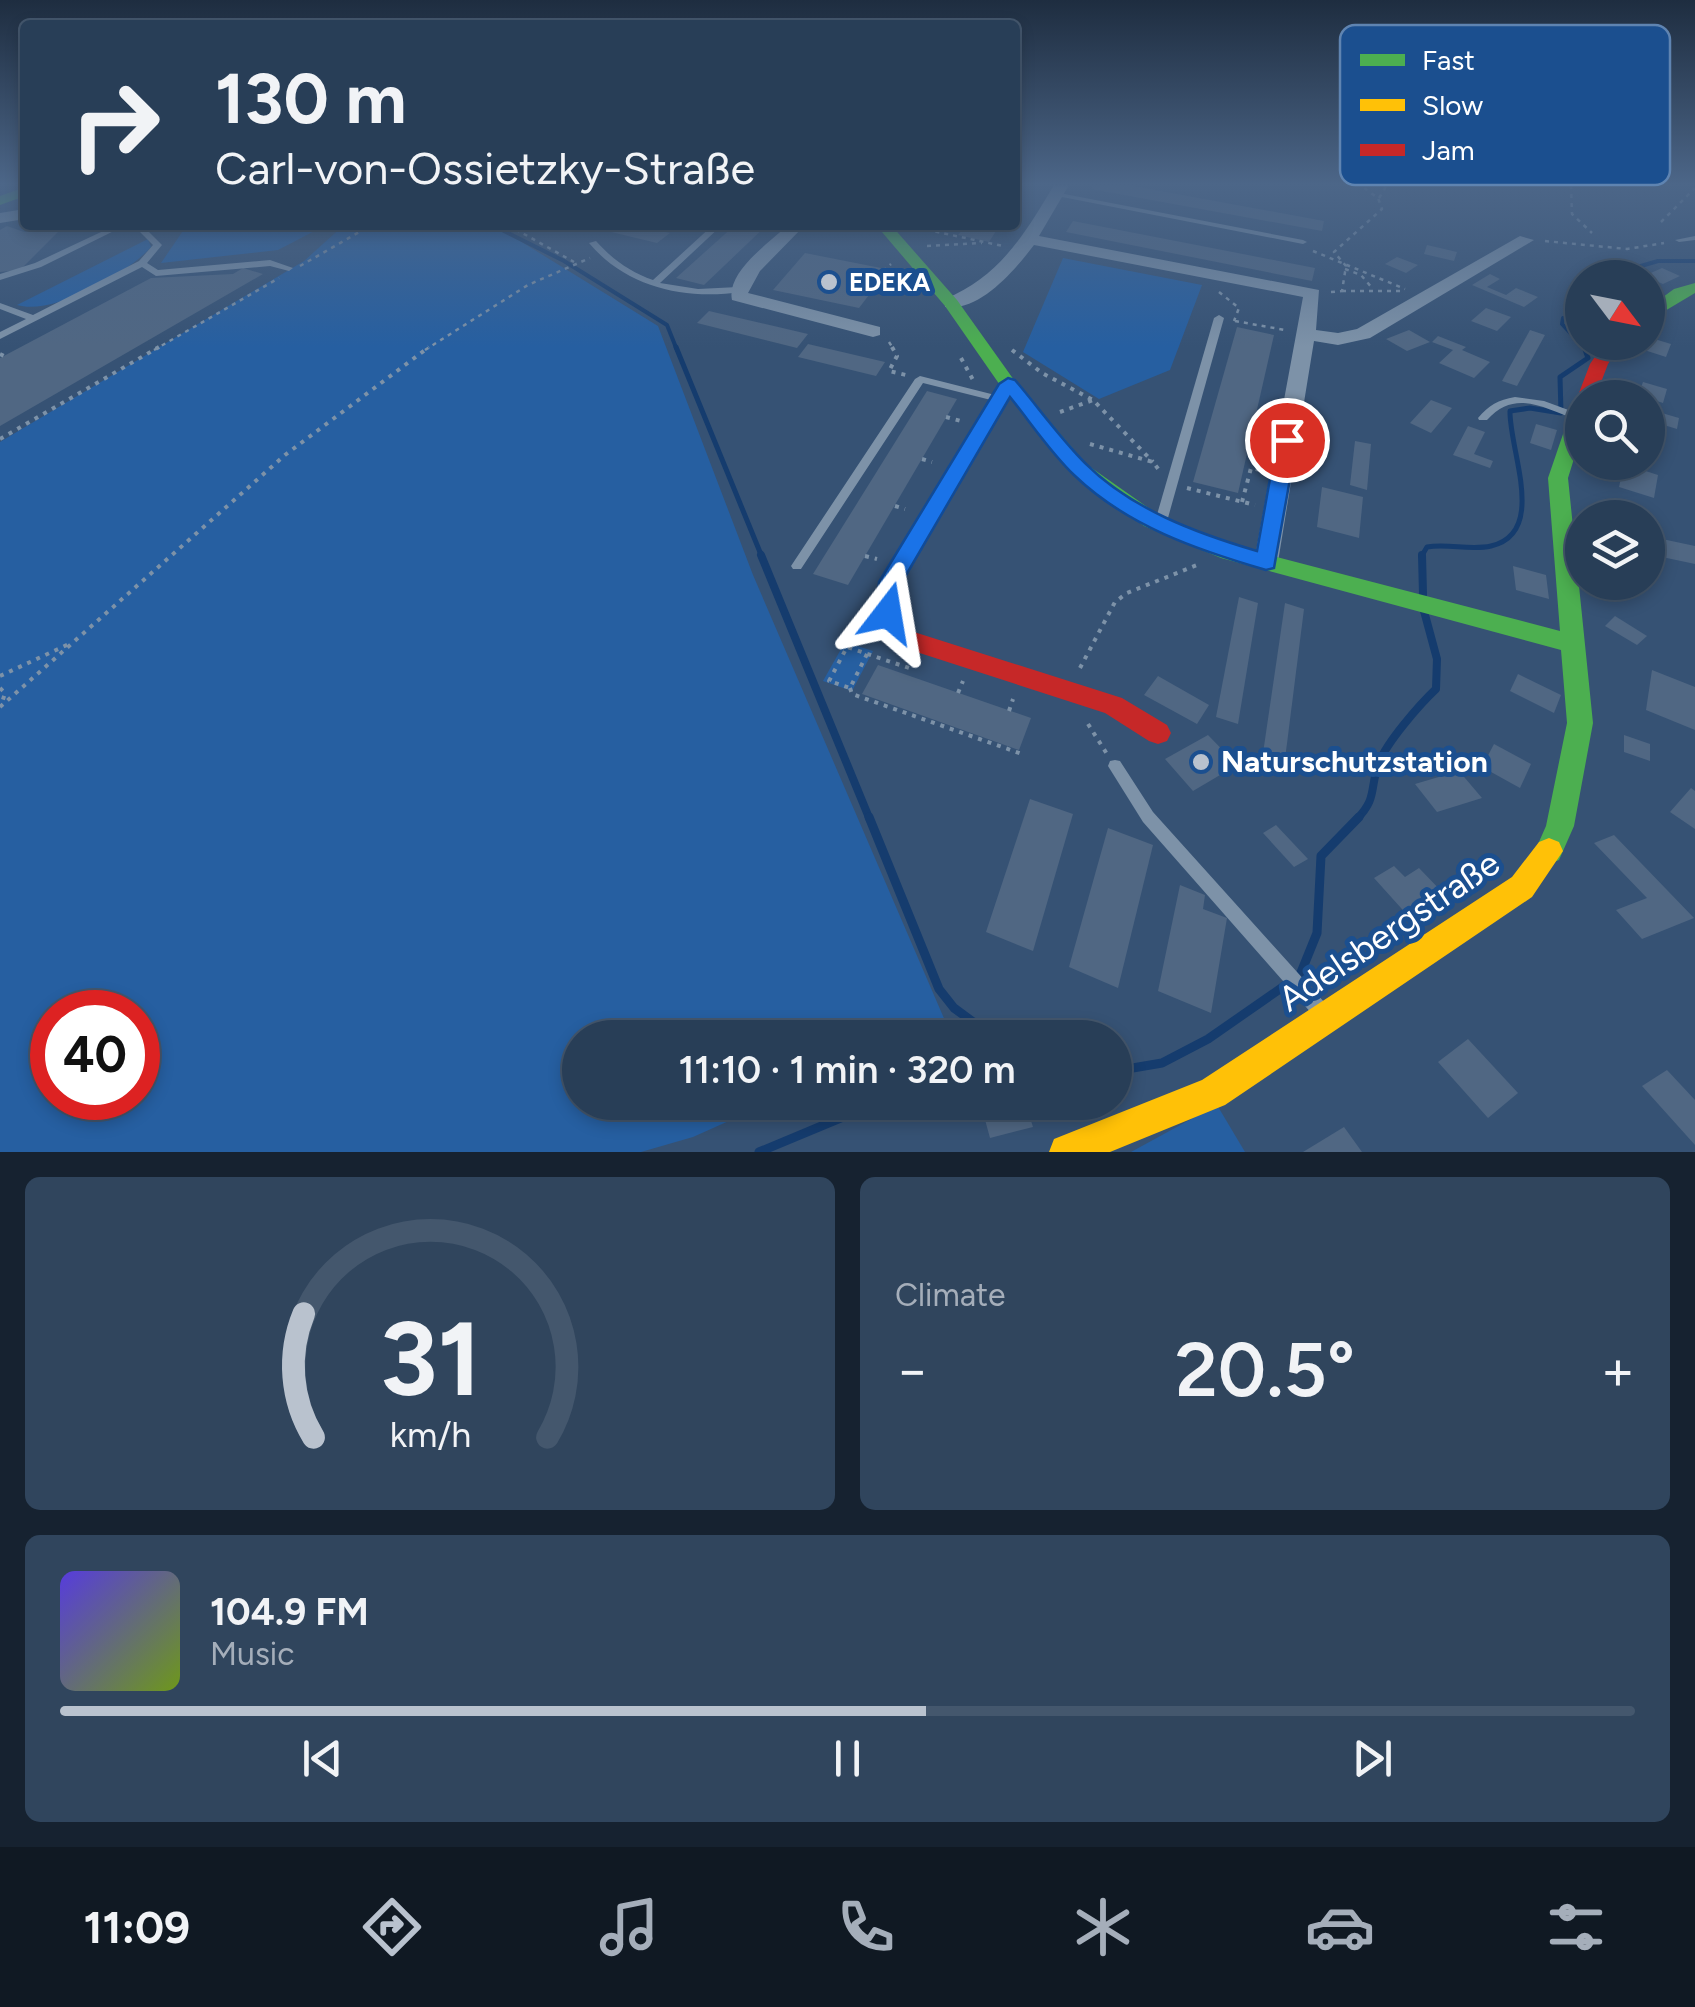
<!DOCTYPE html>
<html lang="en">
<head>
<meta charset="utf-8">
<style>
	:root { --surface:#283e57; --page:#30455d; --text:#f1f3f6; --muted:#a5aeba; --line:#44576d; --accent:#b9c2ce }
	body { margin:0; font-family:Figtree,sans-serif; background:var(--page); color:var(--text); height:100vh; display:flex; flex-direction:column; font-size:38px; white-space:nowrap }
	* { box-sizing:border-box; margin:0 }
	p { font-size:32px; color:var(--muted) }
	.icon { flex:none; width:55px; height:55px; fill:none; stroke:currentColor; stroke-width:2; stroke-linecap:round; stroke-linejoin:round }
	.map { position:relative; height:1152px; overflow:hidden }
	.sheet { display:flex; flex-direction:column; gap:25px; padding:25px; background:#162230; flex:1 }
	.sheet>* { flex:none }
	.hud { position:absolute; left:20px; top:20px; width:1000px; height:210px; border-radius:10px; box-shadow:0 5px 15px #0003,0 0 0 2px var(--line); background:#283e57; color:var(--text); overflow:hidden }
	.needle { width:65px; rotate:122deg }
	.fabs { position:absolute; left:1565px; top:260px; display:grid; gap:20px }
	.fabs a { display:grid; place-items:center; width:100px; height:100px; border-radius:50%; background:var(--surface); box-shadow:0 5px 15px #0003,0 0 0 2px var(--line); font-size:50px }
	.speed { position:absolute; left:30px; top:990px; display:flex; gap:20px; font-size:50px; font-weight:700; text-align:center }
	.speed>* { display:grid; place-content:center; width:130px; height:130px; border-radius:50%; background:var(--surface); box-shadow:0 5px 15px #0003,0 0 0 2px var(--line); line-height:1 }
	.speed .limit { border:15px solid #d22; background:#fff; color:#111 }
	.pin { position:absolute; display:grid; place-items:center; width:85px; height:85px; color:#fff; margin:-42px; border:5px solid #fff; border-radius:50%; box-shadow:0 2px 10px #0007 }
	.me { position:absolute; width:110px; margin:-55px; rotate:14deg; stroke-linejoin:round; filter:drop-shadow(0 0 8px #0008) }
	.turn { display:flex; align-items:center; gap:35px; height:210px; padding:0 30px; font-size:45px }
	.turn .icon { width:130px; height:130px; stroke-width:2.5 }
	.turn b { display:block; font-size:70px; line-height:85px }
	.big { font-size:75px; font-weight:600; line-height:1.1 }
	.sheet .widget { flex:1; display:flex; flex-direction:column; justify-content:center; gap:15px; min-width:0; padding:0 35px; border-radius:15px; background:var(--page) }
	.sheet .dial { align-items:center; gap:0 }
	.dial svg { height:260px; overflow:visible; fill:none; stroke:var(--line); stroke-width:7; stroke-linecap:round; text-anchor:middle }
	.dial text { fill:var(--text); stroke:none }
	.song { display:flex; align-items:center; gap:30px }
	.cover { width:120px; height:120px; border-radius:15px; background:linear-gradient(135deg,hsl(250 70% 55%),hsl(80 70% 35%)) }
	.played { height:10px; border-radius:5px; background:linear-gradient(90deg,var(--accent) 55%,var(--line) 55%) }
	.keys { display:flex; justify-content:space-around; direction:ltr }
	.heat { display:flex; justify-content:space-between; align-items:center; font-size:55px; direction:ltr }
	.sheet .tiles { flex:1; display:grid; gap:25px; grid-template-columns:1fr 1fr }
	.widget:last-child { grid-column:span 2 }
	.trip { position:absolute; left:562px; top:1020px; width:570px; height:100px; border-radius:50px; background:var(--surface); box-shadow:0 5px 15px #0003,0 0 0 2px var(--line); font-weight:600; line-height:100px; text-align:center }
	.tabs { display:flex; height:160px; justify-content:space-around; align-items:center; background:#101923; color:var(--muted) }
	.tabs .icon { width:70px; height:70px }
	.tabs .current { color:var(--accent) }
	.tabs b { font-size:45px; color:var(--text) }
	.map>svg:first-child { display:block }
	.green { fill:#265fa1; fill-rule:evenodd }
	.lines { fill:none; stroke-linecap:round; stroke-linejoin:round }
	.stream-far3 { stroke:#153c6e; stroke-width:4 }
	.stream-far2 { stroke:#153c6e; stroke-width:5 }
	.stream-far1 { stroke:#153c6e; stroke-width:8 }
	.stream { stroke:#153c6e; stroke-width:9 }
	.building { fill:#506783 }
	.path-far1 { stroke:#7d92a8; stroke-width:2.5; stroke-dasharray:4 5; stroke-linecap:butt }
	.path { stroke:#7d92a8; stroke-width:4; stroke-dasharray:4 6; stroke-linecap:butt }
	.lane { fill:#7d92a8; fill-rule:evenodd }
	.street { fill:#7d92a8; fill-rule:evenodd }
	.fast { fill:#4caf50; fill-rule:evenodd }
	.slow { fill:#ffc107; fill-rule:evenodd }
	.jam { fill:#c62828; fill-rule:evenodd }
	.route { fill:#1a73e8; stroke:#114b97; stroke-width:2.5 }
	.poi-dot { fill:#b9c2ce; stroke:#1b4f8f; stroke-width:4 }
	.labels { text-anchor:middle; stroke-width:10; stroke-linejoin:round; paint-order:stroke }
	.far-poi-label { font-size:25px; font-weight:bold; fill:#fff; stroke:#1b4f8f; text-anchor:start }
	.poi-label { font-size:30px; font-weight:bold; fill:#fff; stroke:#1b4f8f; text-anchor:start }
	.near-street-label { font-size:35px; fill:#fff; stroke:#1b4f8f }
	.key { fill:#1b4f8f; stroke:#5f84b1; stroke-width:2.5 }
	.key-label { font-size:28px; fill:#fff }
</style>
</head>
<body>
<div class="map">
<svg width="1695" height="1152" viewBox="0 0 1695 1152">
	<rect width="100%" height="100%" fill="#365274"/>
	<g class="green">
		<polygon points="187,225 326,225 278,250 161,263"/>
		<path d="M344 225H494L658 326 753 575 946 1023 913 1038H580V1102L769 1103 693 1137 641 1152H0V442L304 261ZM52 1012H138V1098H52Z"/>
		<path d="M148 239 151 247C127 274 53 316 17 305Z"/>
		<polygon points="1063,258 1202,285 1170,370 1099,399 1023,352"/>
		<polygon points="845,642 873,651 852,691 823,681"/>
		<polygon points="1217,1105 1245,1152 1131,1152"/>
	</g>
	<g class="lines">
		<g class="stream-far3">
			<polyline points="492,225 564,261 667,325 677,350"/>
			<polyline points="1630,278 1634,268 1658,261 1695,261"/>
			<polyline points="1582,316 1563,318 1562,324 1586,350"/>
		</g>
		<g class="stream-far2">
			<polyline points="676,347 762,557"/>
			<path d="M1421 557 1427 547C1448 543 1470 551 1491 546 1548 533 1509 450 1510 411L1530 408 1561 413 1560 377 1588 358 1584 347"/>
		</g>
		<g class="stream-far1">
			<polyline points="761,555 870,820"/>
			<polyline points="1422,555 1423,594"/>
			<path d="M1356 820C1378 798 1369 789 1379 763 1386 743 1420 704 1436 689L1437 659 1424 611"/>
		</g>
		<g class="stream">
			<polyline points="869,817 939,989 954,1008 995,1038"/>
			<polyline points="1115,1071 1162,1063 1208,1039 1300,975 1317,933 1321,856 1359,817"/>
			<polyline points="759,1152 879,1102"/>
		</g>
	</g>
	<g class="building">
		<polygon points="1093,185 1128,185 1324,221 1322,231 1091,189"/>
		<polygon points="1073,221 1315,268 1312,281 1066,232"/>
		<polygon points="620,225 636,225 670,233 657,243 611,232"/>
		<polygon points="735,225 767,225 704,285 676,278"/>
		<polygon points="966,225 1000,225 989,242 958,235"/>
		<polygon points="7,226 24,232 60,230 20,270 0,272 0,230"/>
		<polygon points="1427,245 1457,252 1454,261 1424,254"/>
		<polygon points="805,253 881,268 885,274 859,308 773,290"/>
		<polygon points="1397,257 1418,265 1406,273 1385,264"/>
		<polygon points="243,268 263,274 0,426 0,358 151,278 233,274"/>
		<polygon points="1662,268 1680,276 1663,284 1644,276"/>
		<polygon points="1490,274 1500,279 1487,287 1506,295 1516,288 1538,297 1524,307 1472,285"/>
		<polygon points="1486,308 1511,317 1497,331 1471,321"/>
		<polygon points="709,311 774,326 808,334 797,348 697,323"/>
		<polygon points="1237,327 1274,335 1238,493 1193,482"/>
		<polygon points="1409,330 1430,342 1407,351 1386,339"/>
		<polygon points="1530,330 1545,335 1517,386 1502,381"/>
		<polygon points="1438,336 1466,347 1462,350 1490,362 1474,378 1439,363 1453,350 1432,342"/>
		<polygon points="1648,337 1671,344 1666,357 1641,349"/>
		<polygon points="808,344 885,362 876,376 798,357"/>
		<polygon points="1643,382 1667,389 1663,403 1638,395"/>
		<polygon points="927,391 957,399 848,585 813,574"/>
		<polygon points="1431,400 1452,408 1431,433 1410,423"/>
		<polygon points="1655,411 1679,418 1677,429 1654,422"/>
		<polygon points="1536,424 1557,430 1551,450 1530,443"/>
		<polygon points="1468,426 1485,432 1474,454 1493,461 1490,468 1453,455"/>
		<polygon points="1355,441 1371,444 1367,490 1350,485"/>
		<polygon points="1624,464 1658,475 1654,498 1619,487"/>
		<polygon points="1322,487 1363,497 1359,538 1317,527"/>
		<polygon points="1648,536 1695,546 1695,564 1648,554"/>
		<polygon points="1513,566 1546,575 1549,599 1516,590"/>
		<polygon points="1239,597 1258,603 1238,724 1216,717"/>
		<polygon points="1285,603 1304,609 1284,767 1262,760"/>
		<polygon points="1615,616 1647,636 1637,645 1605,626"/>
		<polygon points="878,665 1031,718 1019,750 862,694"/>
		<polygon points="1652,670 1695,687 1695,730 1646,710"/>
		<polygon points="1518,674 1561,695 1554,713 1510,691"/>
		<polygon points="1158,676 1209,705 1197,724 1144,695"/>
		<polygon points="1208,735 1237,765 1193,791 1165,759"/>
		<polygon points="1624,735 1650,744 1650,761 1624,752"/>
		<polygon points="1494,744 1531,764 1520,788 1482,767"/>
		<polygon points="1459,771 1482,798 1437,812 1415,784"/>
		<polygon points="1691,788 1695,791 1695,829 1670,812"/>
		<polygon points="1030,799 1073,814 1033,951 986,932"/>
		<polygon points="1276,825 1308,859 1294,867 1263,833"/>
		<polygon points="1108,828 1153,845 1118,988 1069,967"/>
		<polygon points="1614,835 1694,918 1642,939 1616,910 1647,898 1594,843"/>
		<polygon points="1394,866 1405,877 1419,868 1446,896 1410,918 1374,878"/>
		<polygon points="1180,885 1205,895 1203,909 1227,918 1211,1013 1158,991"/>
		<polygon points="1468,1039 1518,1093 1488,1118 1438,1062"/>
		<polygon points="1667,1070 1695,1100 1695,1145 1642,1086"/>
		<polygon points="988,1102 1025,1102 1033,1127 990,1138 981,1105"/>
		<polygon points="1344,1127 1362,1152 1303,1152"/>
	</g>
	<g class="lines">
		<g class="path-far1">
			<polyline points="1571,185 1572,214 1592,233"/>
			<polyline points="1379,198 1387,185"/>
			<polyline points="1661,222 1695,188"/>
			<polyline points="508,225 574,262"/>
			<polyline points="909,226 1003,246"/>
			<polyline points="1545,241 1627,249 1664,243"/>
			<polyline points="927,246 982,243"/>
			<polyline points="1313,251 1405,289"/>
			<polyline points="300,266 361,231"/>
			<polyline points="1345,269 1361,275 1373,289"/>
			<polyline points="883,271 891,264"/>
			<polyline points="1342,291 1402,291"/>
			<polyline points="1219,292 1239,308 1234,321"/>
			<polyline points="1331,292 1342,291 1346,266 1334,252 1382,209 1378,198 1360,185"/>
			<polyline points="1235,321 1285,330"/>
			<polyline points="889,342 894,350"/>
			<polyline points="154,350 279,278"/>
			<polyline points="425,350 528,285 590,258"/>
		</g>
		<g class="path">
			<polyline points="892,347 897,356 889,371 906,375"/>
			<polyline points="1012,350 1042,373 1093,400 1153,462"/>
			<polyline points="0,354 4,356"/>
			<polyline points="961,358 973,380"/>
			<polyline points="1060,412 1093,400"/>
			<polyline points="946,417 961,421"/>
			<polyline points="0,439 159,347"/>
			<polyline points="1090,444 1153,462 1159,470"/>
			<polyline points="922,459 932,462"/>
			<polyline points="1187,488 1255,505"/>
			<polyline points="1242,502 1251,468 1260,470"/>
			<polyline points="895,506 905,509"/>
			<polyline points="865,556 877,559"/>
			<polyline points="867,654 850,688 829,681 847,647 909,668"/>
			<polyline points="1080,668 1115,602 1127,593 1197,565"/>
			<polyline points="0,676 69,644"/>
			<polyline points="0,688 5,693 1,706"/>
			<polyline points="850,688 852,694 1022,754"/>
			<polyline points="958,693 963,681"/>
			<polyline points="0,707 285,455 429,347"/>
			<polyline points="1009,711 1013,699"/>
			<polyline points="1088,724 1107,754"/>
		</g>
		<g class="lane">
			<polygon points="1054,192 1303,240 1307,242 1303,244 1057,196 1053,194"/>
			<polygon points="116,225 126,225 41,267 0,280 0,274 35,263"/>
			<polygon points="133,225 142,225 162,245 147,263 158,270 270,260 293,268 289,271 270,266 156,276 142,267 0,339 0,332 26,319 0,309 0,303 33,315 139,261 153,245"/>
			<path d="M713 225H722L660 283 698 289 738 287 742 290 741 292C685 300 627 288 589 243L596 241C612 259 630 272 653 280Z"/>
			<polygon points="1695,236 1695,240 1679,242 1675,240"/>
			<polygon points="1219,315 1224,318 1166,525 1160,529 1154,525 1214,318"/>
			<polygon points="920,376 1003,397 1004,399 999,402 923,383 801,569 793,569 791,566 793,563 915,379"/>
			<path d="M1515 397 1544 401 1582 415V418L1578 420C1544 409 1516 388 1487 420H1479L1478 418C1489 405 1498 400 1515 397Z"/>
			<polygon points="1115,760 1120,761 1153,812 1325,1003 1328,1009 1325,1015 1319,1018 1313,1015 1143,822 1108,766 1110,761"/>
		</g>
		<g class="street">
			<path d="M1054 185H1069L1039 236 1319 290 1316 330 1338 333 1357 329 1520 236 1534 240 1370 338 1338 345 1314 341 1278 562 1266 571 1254 562 1303 297 1034 245C1015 270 980 312 945 307V299C999 277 1025 234 1054 185Z"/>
			<polygon points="25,209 25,219 0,223 0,213"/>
			<path d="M788 225H805L760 271 748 293 880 327V335L873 337 732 300C726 272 769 243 788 225Z"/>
		</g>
		<g class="fast">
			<polygon points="25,187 25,196 0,205 0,196"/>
			<polygon points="876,225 891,225 957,300 1014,380 1086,464 1160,516 1235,546 1560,631 1548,478 1573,405 1582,399 1582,433 1568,478 1593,723 1574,826 1559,860 1549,864 1539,860 1535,851 1546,826 1567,723 1561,650 1221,558 1144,526 1072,474 1002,388 945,306"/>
			<polygon points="1695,283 1695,293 1648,321 1648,308 1674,289"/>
		</g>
		<polygon class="slow" points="1549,838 1559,842 1563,851 1532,897 1225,1105 1110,1152 1049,1152 1054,1139 1202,1080 1512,877 1539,842"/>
		<g class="jam">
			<polygon points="1605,342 1622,342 1608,364 1595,398 1582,398 1582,403 1579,402 1577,398 1590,364"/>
			<polygon points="1008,379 1017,384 902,582 900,612 914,632 1122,698 1167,725 1171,733 1167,741 1158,744 1149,741 1105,713 898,646 876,613 880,582 999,384"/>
		</g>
	</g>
	<linearGradient id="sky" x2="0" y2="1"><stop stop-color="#1e2d40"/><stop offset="0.53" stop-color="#4c6688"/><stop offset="1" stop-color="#4c6688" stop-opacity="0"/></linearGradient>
	<rect width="1695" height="347" fill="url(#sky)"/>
	<path class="route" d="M1008 378 1015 380C1038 407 1060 438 1085 463 1131 509 1196 533 1257 551L1277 440 1280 435H1294L1297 440 1274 568 1266 570C1197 550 1127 526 1074 475 1050 452 1031 423 1010 397L902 582 897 619H880L876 613 879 582 999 384Z"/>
	<g class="poi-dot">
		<circle cx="829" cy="282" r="10"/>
		<circle cx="1201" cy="762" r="10"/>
	</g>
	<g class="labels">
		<g class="far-poi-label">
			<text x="849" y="291">EDEKA</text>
		</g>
		<g class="poi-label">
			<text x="1221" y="772">Naturschutzstation</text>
		</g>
		<g class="near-street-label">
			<text transform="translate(1389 931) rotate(-34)" y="12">Adelsbergstraße</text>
		</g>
	</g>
	<rect x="1340" y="25" width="330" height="160" rx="15" class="key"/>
	<rect x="1360" y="54" width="45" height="12" fill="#4caf50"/>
	<rect x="1360" y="99" width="45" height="12" fill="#ffc107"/>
	<rect x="1360" y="144" width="45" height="12" fill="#c62828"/>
	<g class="key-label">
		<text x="1422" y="70">Fast</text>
		<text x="1422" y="115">Slow</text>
		<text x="1422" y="160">Jam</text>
	</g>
</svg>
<div class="fabs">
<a><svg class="needle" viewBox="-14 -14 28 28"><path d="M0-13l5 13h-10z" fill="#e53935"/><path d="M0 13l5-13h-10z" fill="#a5aeba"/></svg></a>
<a><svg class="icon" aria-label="search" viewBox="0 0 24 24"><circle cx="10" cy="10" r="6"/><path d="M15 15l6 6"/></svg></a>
<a><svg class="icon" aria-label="layers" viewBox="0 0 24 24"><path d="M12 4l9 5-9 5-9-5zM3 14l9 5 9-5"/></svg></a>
</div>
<div class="speed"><div class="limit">40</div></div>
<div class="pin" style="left:1287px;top:440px;background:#d93025"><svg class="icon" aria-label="arrive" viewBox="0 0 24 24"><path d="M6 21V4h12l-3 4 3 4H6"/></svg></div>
<svg class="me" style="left:888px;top:613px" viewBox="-20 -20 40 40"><path d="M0-17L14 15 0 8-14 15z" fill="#1a73e8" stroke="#fff" stroke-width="4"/></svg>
<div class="trip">11:10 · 1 min · 320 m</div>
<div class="hud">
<div class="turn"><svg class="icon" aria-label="right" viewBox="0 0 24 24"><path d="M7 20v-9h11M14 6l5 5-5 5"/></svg><div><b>130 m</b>Carl-von-Ossietzky-Straße</div></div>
</div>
</div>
<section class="sheet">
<div class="tiles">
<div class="widget dial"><svg viewBox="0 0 100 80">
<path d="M14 69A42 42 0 1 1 86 69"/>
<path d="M14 69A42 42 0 0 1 11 31" stroke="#b9c2ce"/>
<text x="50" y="56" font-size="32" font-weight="700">31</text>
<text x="50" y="72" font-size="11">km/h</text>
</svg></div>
<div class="widget"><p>Climate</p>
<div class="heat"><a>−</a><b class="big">20.5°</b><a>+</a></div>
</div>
<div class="widget">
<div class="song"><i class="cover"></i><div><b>104.9 FM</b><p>Music</p></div></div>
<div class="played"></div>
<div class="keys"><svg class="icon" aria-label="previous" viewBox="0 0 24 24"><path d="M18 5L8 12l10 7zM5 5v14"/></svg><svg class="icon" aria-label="pause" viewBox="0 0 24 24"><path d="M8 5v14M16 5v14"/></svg><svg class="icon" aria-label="next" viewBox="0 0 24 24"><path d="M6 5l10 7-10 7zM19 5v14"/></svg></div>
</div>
</div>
</section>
<nav class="tabs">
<b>11:09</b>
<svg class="icon current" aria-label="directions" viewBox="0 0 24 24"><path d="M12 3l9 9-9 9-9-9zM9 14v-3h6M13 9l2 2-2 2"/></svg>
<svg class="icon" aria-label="music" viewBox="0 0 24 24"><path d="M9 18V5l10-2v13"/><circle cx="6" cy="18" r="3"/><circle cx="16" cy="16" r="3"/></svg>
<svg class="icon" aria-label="phone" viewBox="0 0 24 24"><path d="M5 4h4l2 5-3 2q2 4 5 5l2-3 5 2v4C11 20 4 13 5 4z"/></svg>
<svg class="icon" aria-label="climate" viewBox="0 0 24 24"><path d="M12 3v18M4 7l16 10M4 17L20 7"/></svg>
<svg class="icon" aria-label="car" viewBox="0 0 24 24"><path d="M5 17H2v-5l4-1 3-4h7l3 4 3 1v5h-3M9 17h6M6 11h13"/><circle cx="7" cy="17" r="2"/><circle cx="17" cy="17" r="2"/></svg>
<svg class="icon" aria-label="filters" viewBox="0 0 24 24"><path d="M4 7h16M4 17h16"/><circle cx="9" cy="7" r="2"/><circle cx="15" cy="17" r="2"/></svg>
</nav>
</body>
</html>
